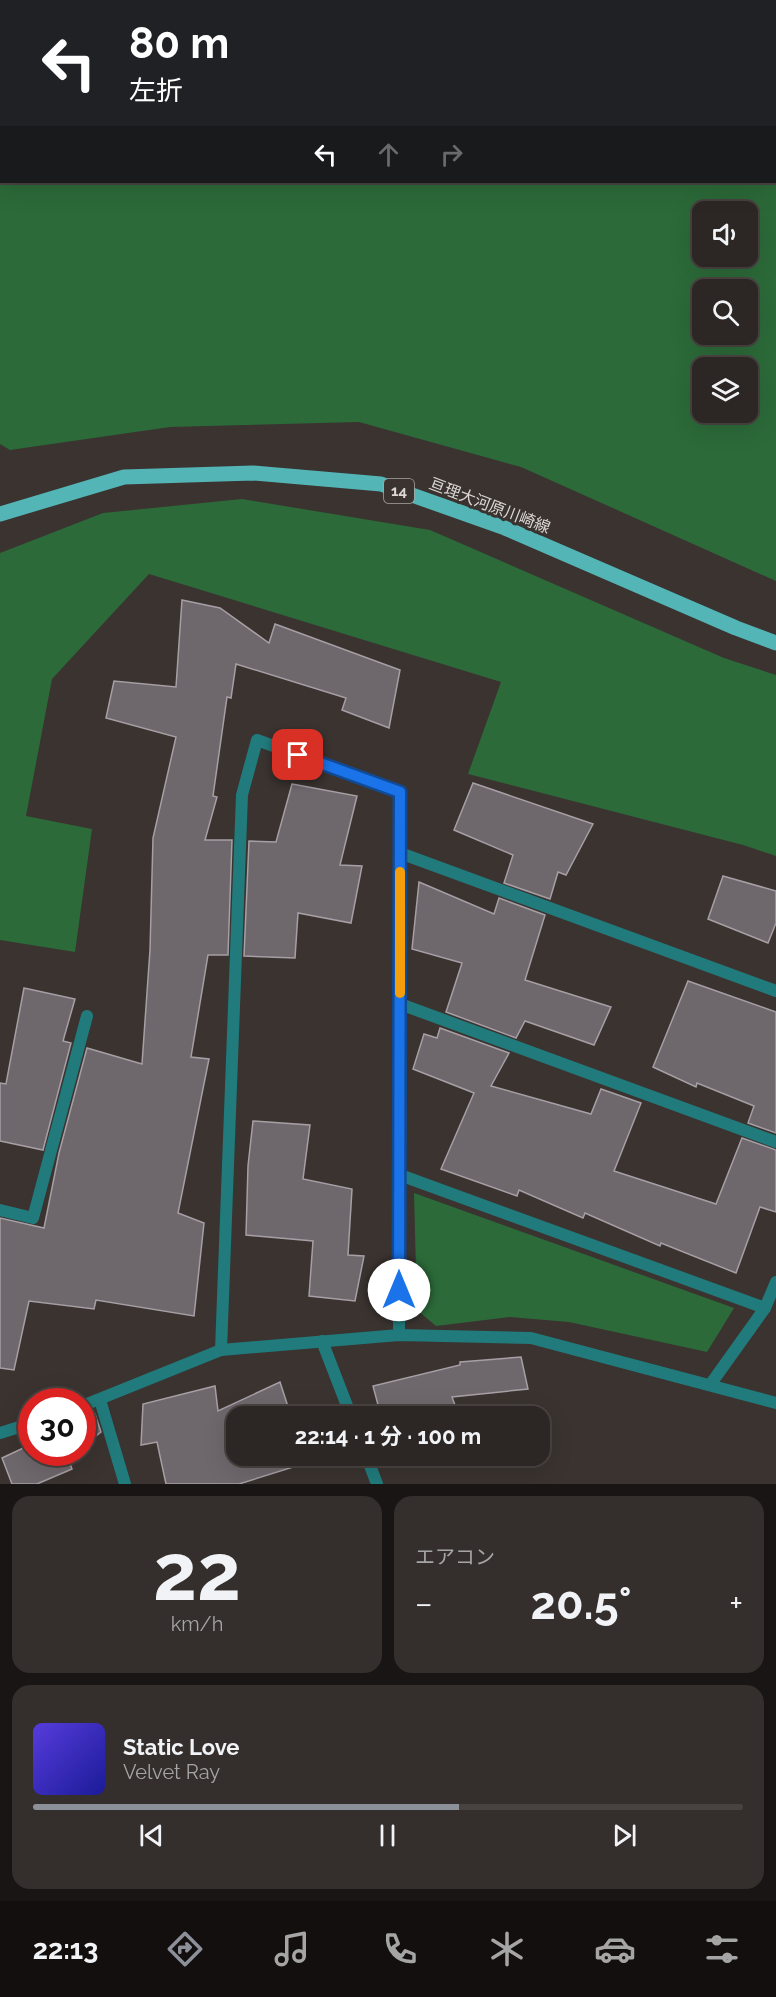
<!DOCTYPE html>
<html lang="ja">
<head>
<meta charset="utf-8">
<style>
	:root { --surface:#2c2624; --page:#342e2c; --text:#f1f3f6; --muted:#a6a5a6; --line:#484341; --accent:#8c9099 }
	body { margin:0; font-family:Raleway,"Noto Sans JP",sans-serif; background:var(--page); color:var(--text); height:100vh; display:flex; flex-direction:column; font-size:22px; white-space:nowrap }
	* { box-sizing:border-box; margin:0 }
	p { font-size:20px; color:var(--muted) }
	.icon { flex:none; width:33px; height:33px; fill:none; stroke:currentColor; stroke-width:2; stroke-linecap:round; stroke-linejoin:round }
	.map { position:relative; height:1484px; overflow:hidden }
	.panel { display:flex; flex-direction:column; gap:12px; padding:12px; background:#181514; flex:1 }
	.panel>* { flex:none }
	.banner { position:absolute; left:0px; top:0px; width:777px; height:183px; box-shadow:0 6px 24px #0002,0 0 0 2px var(--line); background:#202124; color:#fff; overflow:hidden }
	.buttons { position:absolute; left:692px; top:201px; display:grid; gap:12px }
	.buttons a { display:grid; place-items:center; width:66px; height:66px; border-radius:12px; background:var(--surface); box-shadow:0 6px 24px #0002,0 0 0 2px var(--line); font-size:30px }
	.speed { position:absolute; left:18px; top:1388px; display:flex; gap:12px; font-size:30px; font-weight:700; text-align:center }
	.speed>* { display:grid; place-content:center; width:78px; height:78px; border-radius:50%; background:var(--surface); box-shadow:0 6px 24px #0002,0 0 0 2px var(--line); line-height:1 }
	.speed .limit { border:9px solid #d22; background:#fff; color:#111 }
	.pin { position:absolute; display:grid; place-items:center; width:51px; height:51px; color:#fff; margin:-26px; border-radius:12px; box-shadow:0 3px 9px #0006 }
	.me { position:absolute; width:66px; margin:-33px; rotate:0deg; stroke-linejoin:round; filter:drop-shadow(0 0 4px #0008) }
	.turn { display:flex; align-items:center; gap:21px; height:126px; padding:0 30px; font-size:27px }
	.turn .icon { width:78px; height:78px; stroke-width:2.5 }
	.turn b { display:block; font-size:42px; line-height:51px }
	.lanes { display:flex; align-items:center; height:57px; padding:0 30px; background:#0003; justify-content:center; gap:30px; direction:ltr }
	.lanes .off { opacity:.35 }
	.big { font-size:45px; font-weight:700; line-height:1.1 }
	.panel .tile { flex:1; display:flex; flex-direction:column; justify-content:center; gap:9px; min-width:0; padding:0 21px; border-radius:18px; background:var(--page) }
	.panel .dial { align-items:center; gap:0 }
	.dial b { font-size:78px; line-height:1 }
	.song { display:flex; align-items:center; gap:18px }
	.cover { width:72px; height:72px; border-radius:9px; background:linear-gradient(135deg,hsl(250 70% 55%),hsl(240 70% 35%)) }
	.played { height:6px; border-radius:3px; background:linear-gradient(90deg,var(--accent) 60%,var(--line) 60%) }
	.keys { display:flex; justify-content:space-around; direction:ltr }
	.heat { display:flex; justify-content:space-between; align-items:center; font-size:33px; direction:ltr }
	.panel .tiles { flex:1; display:grid; gap:12px; grid-template-columns:1fr 1fr }
	.tile:last-child { grid-column:span 2 }
	.trip { position:absolute; left:226px; top:1406px; width:324px; height:60px; border-radius:18px; background:var(--surface); box-shadow:0 6px 24px #0002,0 0 0 2px var(--line); font-weight:700; line-height:60px; text-align:center }
	.tabs { display:flex; height:96px; justify-content:space-around; align-items:center; background:#120f0e; color:var(--muted) }
	.tabs .icon { width:42px; height:42px }
	.tabs .selected { color:var(--accent) }
	.tabs b { font-size:27px; color:var(--text) }
	.map>svg:first-child { display:block }
	.green { fill:#2c6a39; fill-rule:evenodd }
	.building { fill:#6e676c; stroke:#a69fa5; stroke-width:1.5 }
	.lines { fill:none; stroke-linecap:round; stroke-linejoin:round }
	.street { stroke:#217b7c; stroke-width:12 }
	.primary { stroke:#53b5b6; stroke-width:15 }
	.route-casing { stroke:#114b97; stroke-width:15 }
	.route { stroke:#1a73e8; stroke-width:10 }
	.slow { stroke:#f59e0b; stroke-width:10 }
	.labels { text-anchor:middle; stroke-width:6; stroke-linejoin:round; paint-order:stroke }
	.shield { fill:#3a3330; stroke:#aba6a4; stroke-width:1.5 }
	.shield-label { font-size:15px; font-weight:bold; fill:#dbd7d5 }
	.street-label { font-size:16px; fill:#dbd7d5; stroke:#3a3330 }
</style>
</head>
<body>
<div class="map">
<svg width="776" height="1484" viewBox="0 0 776 1484">
	<rect width="100%" height="100%" fill="#3a3330"/>
	<g class="green">
		<path d="M0 0H776V581L521 467 359 422 170 427 10 450 0 444ZM2 2H776V182H2ZM702 212H747V256H702ZM702 290H747V334H702ZM702 368H747V412H702Z"/>
		<polygon points="242,499 430,530 724,658 776,675 776,856 743,845 468,774 501,682 149,574 52,679 26,816 92,829 75,952 0,940 0,553 103,513"/>
		<polygon points="414,1193 734,1308 707,1352 569,1322 510,1317 436,1326 417,1310"/>
	</g>
	<g class="building">
		<polygon points="182,600 220,608 269,643 275,624 400,670 389,728 342,710 346,698 236,664 231,698 227,697 213,796 217,797 205,840 232,840 228,955 208,955 191,1057 209,1059 178,1213 204,1223 194,1316 96,1300 94,1309 29,1301 14,1370 0,1368 0,1218 44,1228 59,1153 87,1048 142,1064 150,950 153,838 176,737 106,718 114,681 176,687"/>
		<polygon points="473,783 593,824 566,875 558,872 550,899 504,883 513,855 454,830"/>
		<polygon points="292,784 357,796 340,865 362,866 351,923 298,913 295,958 244,956 249,841 276,842"/>
		<polygon points="723,876 776,891 776,923 768,943 708,919"/>
		<polygon points="419,882 494,914 499,898 545,915 525,980 611,1007 594,1045 525,1021 516,1038 446,1012 462,963 412,949"/>
		<polygon points="688,981 776,1012 776,1133 748,1123 754,1106 697,1083 696,1087 653,1067"/>
		<polygon points="24,988 75,999 63,1041 71,1043 43,1150 0,1141 0,1083 6,1084"/>
		<polygon points="440,1028 509,1053 491,1086 591,1114 601,1089 641,1103 614,1171 716,1204 742,1138 776,1150 776,1212 760,1207 736,1273 661,1243 660,1246 585,1213 583,1218 519,1190 517,1196 441,1169 474,1093 413,1069 424,1034 437,1038"/>
		<polygon points="253,1121 310,1125 303,1179 352,1189 348,1255 364,1256 355,1301 309,1296 313,1241 246,1235 248,1166"/>
		<polygon points="521,1357 528,1389 452,1397 459,1416 381,1416 373,1386 460,1365 460,1362"/>
		<polygon points="280,1382 291,1416 237,1416 237,1455 303,1455 306,1463 239,1484 166,1484 157,1442 141,1445 143,1404 215,1386 218,1411"/>
		<polygon points="95,1414 101,1432 82,1447 82,1420"/>
		<polygon points="32,1444 32,1452 76,1452 68,1458 72,1469 37,1484 12,1484 2,1458"/>
	</g>
	<g class="lines">
		<g class="street">
			<polyline points="400,853 776,991"/>
			<polyline points="400,1004 776,1142"/>
			<polyline points="400,1175 765,1308"/>
			<polyline points="0,1210 33,1218 87,1016"/>
			<polyline points="322,1341 351,1416"/>
			<polyline points="221,1350 242,795 257,740 400,792 399,1335"/>
			<polyline points="710,1385 765,1308 776,1282"/>
			<polyline points="100,1400 125,1484"/>
			<polyline points="82,1406 221,1350 399,1335 531,1338 776,1403"/>
			<polyline points="0,1433 32,1423"/>
			<polyline points="366,1455 377,1484"/>
		</g>
		<polyline class="primary" points="0,514 124,477 253,473 381,484 505,528 736,628 776,643"/>
	</g>
	<g class="lines">
		<g class="route-casing">
			<polyline id="route" points="298,755 400,792 399,1290"/>
		</g>
		<use href="#route" class="route"/>
		<polyline class="slow" points="400,993 400,872"/>
	</g>
	<g class="labels">
		<rect class="shield" x="384" y="479" width="30" height="24" rx="4.5"/>
		<g class="shield-label">
			<text x="399" y="496">14</text>
		</g>
		<g class="street-label">
			<text transform="translate(490 505) rotate(21)" y="6">亘理大河原川崎線</text>
		</g>
	</g>
</svg>
<div class="buttons">
<a><svg class="icon" aria-label="sound" viewBox="0 0 24 24"><path d="M4 9h4l5-4v14l-5-4H4zM17 9q2 3 0 6"/></svg></a>
<a><svg class="icon" aria-label="search" viewBox="0 0 24 24"><circle cx="10" cy="10" r="6"/><path d="M15 15l6 6"/></svg></a>
<a><svg class="icon" aria-label="layers" viewBox="0 0 24 24"><path d="M12 4l9 5-9 5-9-5zM3 14l9 5 9-5"/></svg></a>
</div>
<div class="speed"><div class="limit">30</div></div>
<div class="pin" style="left:298px;top:755px;background:#d93025"><svg class="icon" aria-label="arrive" viewBox="0 0 24 24"><path d="M6 21V4h12l-3 4 3 4H6"/></svg></div>
<svg class="me" style="left:399px;top:1290px" viewBox="-20 -20 40 40"><circle r="19" fill="#fff"/><path d="M0-13L10 11 0 6-10 11z" fill="#1a73e8"/></svg>
<div class="trip">22:14 · 1 分 · 100 m</div>
<div class="banner">
<div class="turn"><svg class="icon" aria-label="left" viewBox="0 0 24 24"><path d="M17 20v-9H6M10 6l-5 5 5 5"/></svg><div><b>80 m</b>左折</div></div>
<div class="lanes"><svg class="icon" aria-label="left" viewBox="0 0 24 24"><path d="M17 20v-9H6M10 6l-5 5 5 5"/></svg><svg class="icon off" aria-label="ahead" viewBox="0 0 24 24"><path d="M12 20V5M6 11l6-6 6 6"/></svg><svg class="icon off" aria-label="right" viewBox="0 0 24 24"><path d="M7 20v-9h11M14 6l5 5-5 5"/></svg></div>
</div>
</div>
<section class="panel">
<div class="tiles">
<div class="tile dial"><b>22</b><p>km/h</p></div>
<div class="tile"><p>エアコン</p>
<div class="heat"><a>−</a><b class="big">20.5°</b><a>+</a></div>
</div>
<div class="tile">
<div class="song"><i class="cover"></i><div><b>Static Love</b><p>Velvet Ray</p></div></div>
<div class="played"></div>
<div class="keys"><svg class="icon" aria-label="previous" viewBox="0 0 24 24"><path d="M18 5L8 12l10 7zM5 5v14"/></svg><svg class="icon" aria-label="pause" viewBox="0 0 24 24"><path d="M8 5v14M16 5v14"/></svg><svg class="icon" aria-label="next" viewBox="0 0 24 24"><path d="M6 5l10 7-10 7zM19 5v14"/></svg></div>
</div>
</div>
</section>
<nav class="tabs">
<b>22:13</b>
<svg class="icon selected" aria-label="directions" viewBox="0 0 24 24"><path d="M12 3l9 9-9 9-9-9zM9 14v-3h6M13 9l2 2-2 2"/></svg>
<svg class="icon" aria-label="music" viewBox="0 0 24 24"><path d="M9 18V5l10-2v13"/><circle cx="6" cy="18" r="3"/><circle cx="16" cy="16" r="3"/></svg>
<svg class="icon" aria-label="phone" viewBox="0 0 24 24"><path d="M5 4h4l2 5-3 2q2 4 5 5l2-3 5 2v4C11 20 4 13 5 4z"/></svg>
<svg class="icon" aria-label="climate" viewBox="0 0 24 24"><path d="M12 3v18M4 7l16 10M4 17L20 7"/></svg>
<svg class="icon" aria-label="car" viewBox="0 0 24 24"><path d="M5 17H2v-5l4-1 3-4h7l3 4 3 1v5h-3M9 17h6M6 11h13"/><circle cx="7" cy="17" r="2"/><circle cx="17" cy="17" r="2"/></svg>
<svg class="icon" aria-label="filters" viewBox="0 0 24 24"><path d="M4 7h16M4 17h16"/><circle cx="9" cy="7" r="2"/><circle cx="15" cy="17" r="2"/></svg>
</nav>
</body>
</html>
